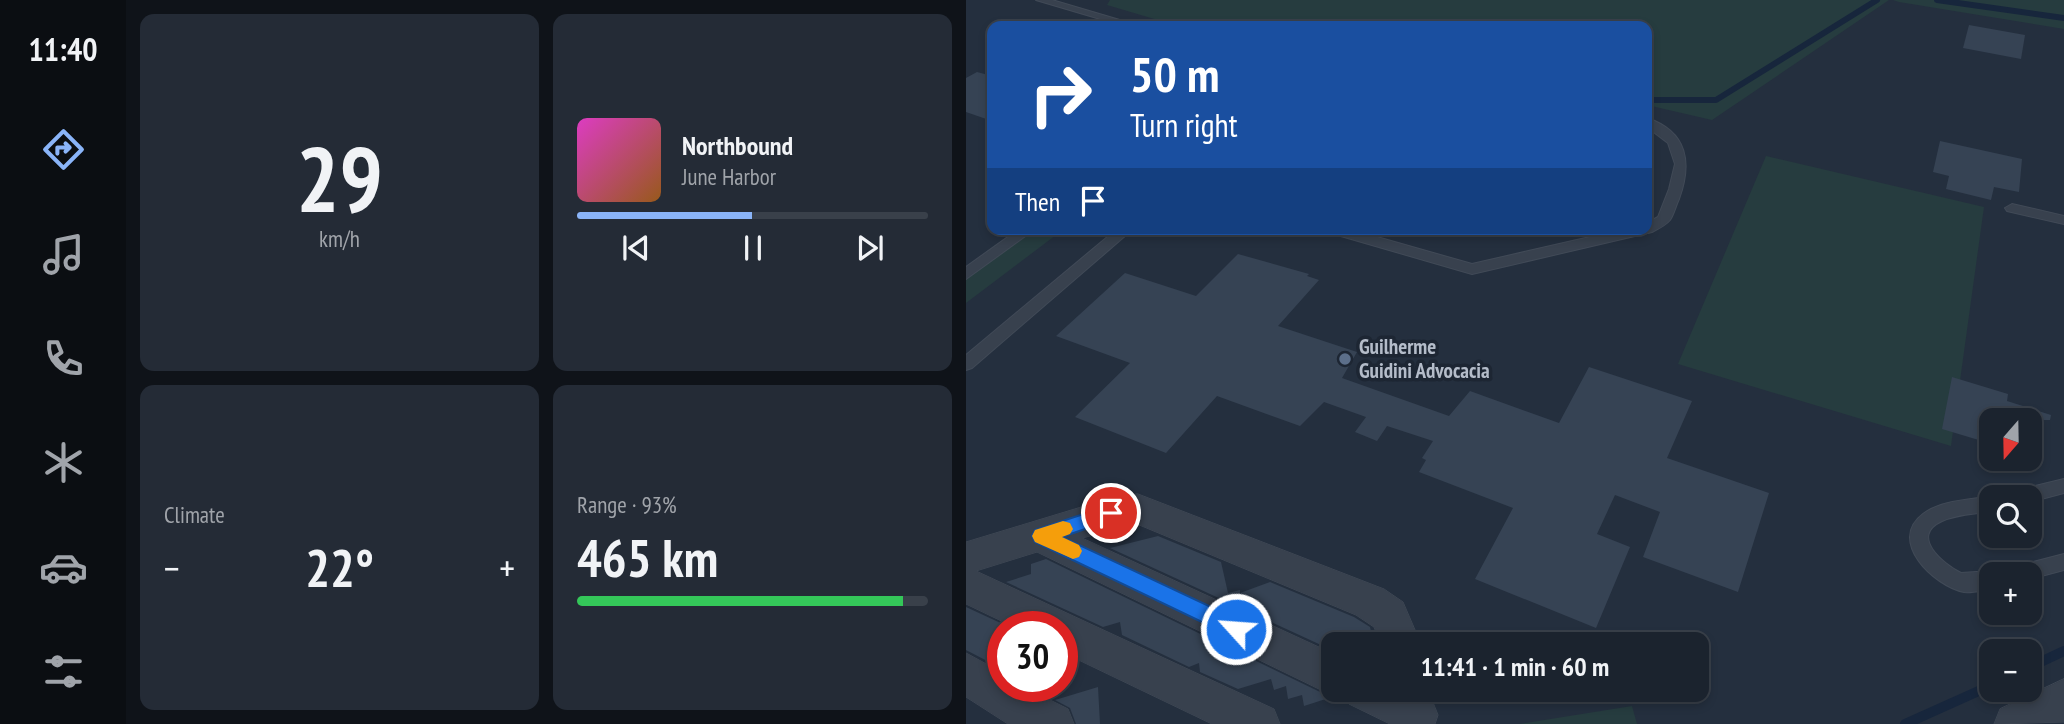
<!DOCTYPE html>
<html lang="en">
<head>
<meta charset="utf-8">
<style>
	:root { --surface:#1b232e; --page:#242b36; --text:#f1f3f6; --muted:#a0a4aa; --line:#39404a; --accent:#8ab4f8 }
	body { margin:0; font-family:"PT Sans Narrow",sans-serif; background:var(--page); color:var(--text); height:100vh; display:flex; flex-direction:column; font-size:26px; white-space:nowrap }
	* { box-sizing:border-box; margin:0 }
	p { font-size:23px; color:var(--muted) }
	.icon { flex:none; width:38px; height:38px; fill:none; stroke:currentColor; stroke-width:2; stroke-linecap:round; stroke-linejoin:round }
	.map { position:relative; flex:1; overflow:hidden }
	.sheet { display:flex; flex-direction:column; gap:14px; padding:14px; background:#0f1319; width:840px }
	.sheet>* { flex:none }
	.guide { position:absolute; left:21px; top:21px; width:665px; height:214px; border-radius:14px; box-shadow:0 4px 10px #0003,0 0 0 2px var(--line); background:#1a4fa0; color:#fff; overflow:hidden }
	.needle { width:46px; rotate:200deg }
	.buttons { position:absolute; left:1013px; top:408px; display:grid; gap:14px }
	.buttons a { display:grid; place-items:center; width:63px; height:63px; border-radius:14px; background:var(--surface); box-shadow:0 4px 10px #0003,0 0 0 2px var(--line); font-size:35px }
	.speed { position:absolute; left:21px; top:611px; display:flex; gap:14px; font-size:35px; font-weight:700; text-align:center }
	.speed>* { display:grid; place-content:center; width:91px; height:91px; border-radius:50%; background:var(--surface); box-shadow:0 4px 10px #0003,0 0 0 2px var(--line); line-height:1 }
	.speed .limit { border:10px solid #d22; background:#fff; color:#111 }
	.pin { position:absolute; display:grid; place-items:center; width:60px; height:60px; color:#fff; margin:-30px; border:4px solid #fff; border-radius:50%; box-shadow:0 2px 7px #0007 }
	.me { position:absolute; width:77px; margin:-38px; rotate:296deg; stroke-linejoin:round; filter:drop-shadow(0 0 5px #0008) }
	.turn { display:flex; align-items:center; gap:24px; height:147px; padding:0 28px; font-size:32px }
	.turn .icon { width:91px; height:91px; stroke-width:2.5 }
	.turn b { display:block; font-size:49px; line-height:60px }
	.then { display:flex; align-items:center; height:66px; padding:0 28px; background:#0003; gap:14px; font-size:26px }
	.big { font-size:52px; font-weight:700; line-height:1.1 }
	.sheet .card { flex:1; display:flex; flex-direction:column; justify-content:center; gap:10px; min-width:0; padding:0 24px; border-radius:14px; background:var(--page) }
	.sheet .dial { align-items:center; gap:0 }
	.dial b { font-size:91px; line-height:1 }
	.song { display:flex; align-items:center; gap:21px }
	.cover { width:84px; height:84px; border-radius:10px; background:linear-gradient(135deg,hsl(310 70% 55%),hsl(30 70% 35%)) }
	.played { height:7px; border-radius:4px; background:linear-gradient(90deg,var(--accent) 50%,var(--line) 50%) }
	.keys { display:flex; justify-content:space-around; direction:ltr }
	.heat { display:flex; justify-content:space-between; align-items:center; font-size:38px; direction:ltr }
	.charge { height:10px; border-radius:5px; background:linear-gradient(90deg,#34c759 93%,var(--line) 0) }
	.sheet .tiles { flex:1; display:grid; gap:14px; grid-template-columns:repeat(2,1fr) }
	.trip { position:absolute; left:355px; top:632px; width:388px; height:70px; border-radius:14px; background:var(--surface); box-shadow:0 4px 10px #0003,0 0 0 2px var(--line); font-weight:700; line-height:70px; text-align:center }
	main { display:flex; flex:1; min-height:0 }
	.tabs { display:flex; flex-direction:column; width:126px; justify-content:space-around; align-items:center; background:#0b0e12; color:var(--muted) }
	.tabs .icon { width:49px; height:49px }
	.tabs .current { color:var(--accent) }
	.tabs b { font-size:32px; color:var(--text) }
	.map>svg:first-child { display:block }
	.green { fill:#263c3f }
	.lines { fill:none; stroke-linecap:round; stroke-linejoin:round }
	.stream-far1 { stroke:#17263c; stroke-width:6 }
	.stream { stroke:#17263c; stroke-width:10 }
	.building { fill:#364354 }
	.service-casing { stroke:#414a57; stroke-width:2 }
	.minor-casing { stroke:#414a57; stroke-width:1 }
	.service { fill:#38414e; fill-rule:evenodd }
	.minor { fill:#38414e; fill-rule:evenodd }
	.route { fill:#1a73e8; stroke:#114b97; stroke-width:2 }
	.slow { fill:#f59e0b }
	.service-dot { fill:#5c6f8a; stroke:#1d2633; stroke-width:2.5 }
	.labels { text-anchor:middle; stroke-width:7; stroke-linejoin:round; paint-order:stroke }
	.poi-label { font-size:21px; font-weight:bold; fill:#b4bcc9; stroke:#1d2633; text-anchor:start }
</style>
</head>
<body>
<main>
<nav class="tabs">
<b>11:40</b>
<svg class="icon current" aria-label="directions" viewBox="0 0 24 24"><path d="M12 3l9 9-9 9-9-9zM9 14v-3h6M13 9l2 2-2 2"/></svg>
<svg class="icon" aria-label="music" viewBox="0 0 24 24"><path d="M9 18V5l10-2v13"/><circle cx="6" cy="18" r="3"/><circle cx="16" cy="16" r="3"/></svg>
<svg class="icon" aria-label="phone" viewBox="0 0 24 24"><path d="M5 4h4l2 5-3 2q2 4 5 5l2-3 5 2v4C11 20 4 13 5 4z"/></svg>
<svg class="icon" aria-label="climate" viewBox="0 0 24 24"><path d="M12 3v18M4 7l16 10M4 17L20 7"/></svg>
<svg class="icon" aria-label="car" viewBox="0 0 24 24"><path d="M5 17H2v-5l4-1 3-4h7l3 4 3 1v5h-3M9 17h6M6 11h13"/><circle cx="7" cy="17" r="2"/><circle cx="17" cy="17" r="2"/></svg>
<svg class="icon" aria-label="filters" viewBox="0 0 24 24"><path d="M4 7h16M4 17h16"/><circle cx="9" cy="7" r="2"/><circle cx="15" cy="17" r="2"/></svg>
</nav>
<section class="sheet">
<div class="tiles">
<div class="card dial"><b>29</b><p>km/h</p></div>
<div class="card">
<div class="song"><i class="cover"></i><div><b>Northbound</b><p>June Harbor</p></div></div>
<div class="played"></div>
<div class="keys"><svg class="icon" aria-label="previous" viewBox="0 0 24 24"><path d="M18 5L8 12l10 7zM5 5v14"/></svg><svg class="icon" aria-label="pause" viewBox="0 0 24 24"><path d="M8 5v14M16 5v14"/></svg><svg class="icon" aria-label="next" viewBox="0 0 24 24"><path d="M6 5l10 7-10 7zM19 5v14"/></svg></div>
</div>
<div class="card"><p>Climate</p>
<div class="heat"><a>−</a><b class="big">22°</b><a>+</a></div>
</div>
<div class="card"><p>Range · 93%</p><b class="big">465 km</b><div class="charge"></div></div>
</div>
</section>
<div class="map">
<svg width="1098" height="724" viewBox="0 0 1098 724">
	<rect width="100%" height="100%" fill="#242f3e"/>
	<g class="green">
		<polygon points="144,0 923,0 746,120 681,105 681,26 212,26 141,5"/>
		<polygon points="927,0 1098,0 1098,29 933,2"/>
		<polygon points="800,156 1018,207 985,446 712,364"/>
		<polygon points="57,229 98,229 0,303 0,272"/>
		<polygon points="666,706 671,724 553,724"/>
	</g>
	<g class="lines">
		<g class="stream-far1">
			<polyline points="971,0 1098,18"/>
			<polyline points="681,100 750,100 911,0"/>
		</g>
		<g class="stream">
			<polyline points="1064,667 1098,651"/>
			<polyline points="939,724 1026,685"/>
		</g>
	</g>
	<g class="building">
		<polygon points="1003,25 1059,35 1055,59 997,48"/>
		<polygon points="11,72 26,76 26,121 0,112 0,78"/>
		<polygon points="974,141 1056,159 1053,192 1028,187 1025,200 980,189 983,176 967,172"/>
		<polygon points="272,254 343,274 341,276 353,280 312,326 391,352 376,378 483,416 504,391 593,423 623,367 726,401 701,458 803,493 772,592 677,557 694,512 649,495 631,534 664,547 630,628 509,579 547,508 453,472 460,460 456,458 467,441 421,426 411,441 389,432 400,417 358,402 334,426 251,396 200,453 109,417 164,363 90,336 159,273 230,296"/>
		<polygon points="986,377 1042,394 1041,401 1085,415 1084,420 1026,420 1026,444 976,429"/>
		<polygon points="192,536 255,562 262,593 274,590 274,593 304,582 388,617 404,627 408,644 368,644 368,651 144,548"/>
		<polygon points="80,559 352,691 366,697 338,706 336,695 322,699 320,686 308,690 305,679 272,689 234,672 233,663 223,667 156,635 154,622 137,627 40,582 65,574 65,564"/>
		<polygon points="0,607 41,626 37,626 37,659 25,663 0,650"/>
		<polygon points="132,687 134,724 110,724 104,708 89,700"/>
	</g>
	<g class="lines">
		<g class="service-casing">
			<g id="service">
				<polygon points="70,0 86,0 174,26 158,26"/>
				<path d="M681 118C722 132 726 163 713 199 710 205 708 214 704 220 700 225 692 229 686 232L506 274 361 232 359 229H383L506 264 659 229H681V223L692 217 703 189 709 164 702 143 681 127Z"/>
				<polygon points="1046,204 1098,216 1098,224 1041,211 1039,208"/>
				<polygon points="53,229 69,229 0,279 0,267"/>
				<polygon points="151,229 167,229 6,368 0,370 0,355"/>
				<polygon points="1098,479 1098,493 1064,502 1064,497 1044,497 1047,492 1053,490"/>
				<path d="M1026 496 1030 497H1026V511C1010 514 991 514 976 521 943 536 977 564 995 573L1026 571 1033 574H1026V589C1017 590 1007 593 998 592 968 586 921 541 957 514 975 500 1005 500 1026 496Z"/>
				<polygon points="1098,554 1098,570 1064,579 1064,574 1041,574 1044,568 1051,566"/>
			</g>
		</g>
		<g class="minor-casing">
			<g id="minor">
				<polygon points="172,494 418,589 437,602 455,644 415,644 408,627 390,615 171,524 116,538 368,654 368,690 443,690 466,700 472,715 469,724 424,724 383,704 378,691 368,695 353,689 71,552 10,571 308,709 314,724 246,724 96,652 96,626 46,626 0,604 0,542 145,498"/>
				<polygon points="0,653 37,673 37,686 56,686 102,709 108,724 42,724 0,697"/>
				<polygon points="1098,679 1098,722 1028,724 1034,709"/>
			</g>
		</g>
		<use href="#service" class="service"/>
		<use href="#minor" class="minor"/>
	</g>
	<polygon class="route" points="145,505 151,507 154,513 151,518 96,537 277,622 280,629 277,635 270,638 263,635 69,542 66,536 69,530"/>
	<polygon class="slow" points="97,521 104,523 107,529 104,534 96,537 113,545 116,551 113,557 107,559 69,542 66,536 69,530"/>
	<circle class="service-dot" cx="379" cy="359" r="7"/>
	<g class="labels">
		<g class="poi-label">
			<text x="393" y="354">Guilherme<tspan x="393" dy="24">Guidini Advocacia</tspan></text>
		</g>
	</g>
</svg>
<div class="buttons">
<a><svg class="needle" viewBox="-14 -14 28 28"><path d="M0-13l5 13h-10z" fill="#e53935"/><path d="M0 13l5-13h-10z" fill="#a0a4aa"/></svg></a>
<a><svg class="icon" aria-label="search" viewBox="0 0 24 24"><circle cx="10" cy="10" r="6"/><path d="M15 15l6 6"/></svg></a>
<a>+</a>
<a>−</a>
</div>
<div class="speed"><div class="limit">30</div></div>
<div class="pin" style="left:145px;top:513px;background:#d93025"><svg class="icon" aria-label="arrive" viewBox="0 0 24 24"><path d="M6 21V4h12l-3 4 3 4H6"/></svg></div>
<svg class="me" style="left:270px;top:629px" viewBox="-20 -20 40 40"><circle r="17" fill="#1a73e8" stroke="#fff" stroke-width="3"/><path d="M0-11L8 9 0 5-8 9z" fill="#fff"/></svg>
<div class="trip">11:41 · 1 min · 60 m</div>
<div class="guide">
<div class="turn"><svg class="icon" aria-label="right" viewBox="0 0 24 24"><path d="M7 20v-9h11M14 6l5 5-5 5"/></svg><div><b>50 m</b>Turn right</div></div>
<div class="then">Then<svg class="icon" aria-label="arrive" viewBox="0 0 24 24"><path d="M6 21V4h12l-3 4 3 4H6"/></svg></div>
</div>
</div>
</main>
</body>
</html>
